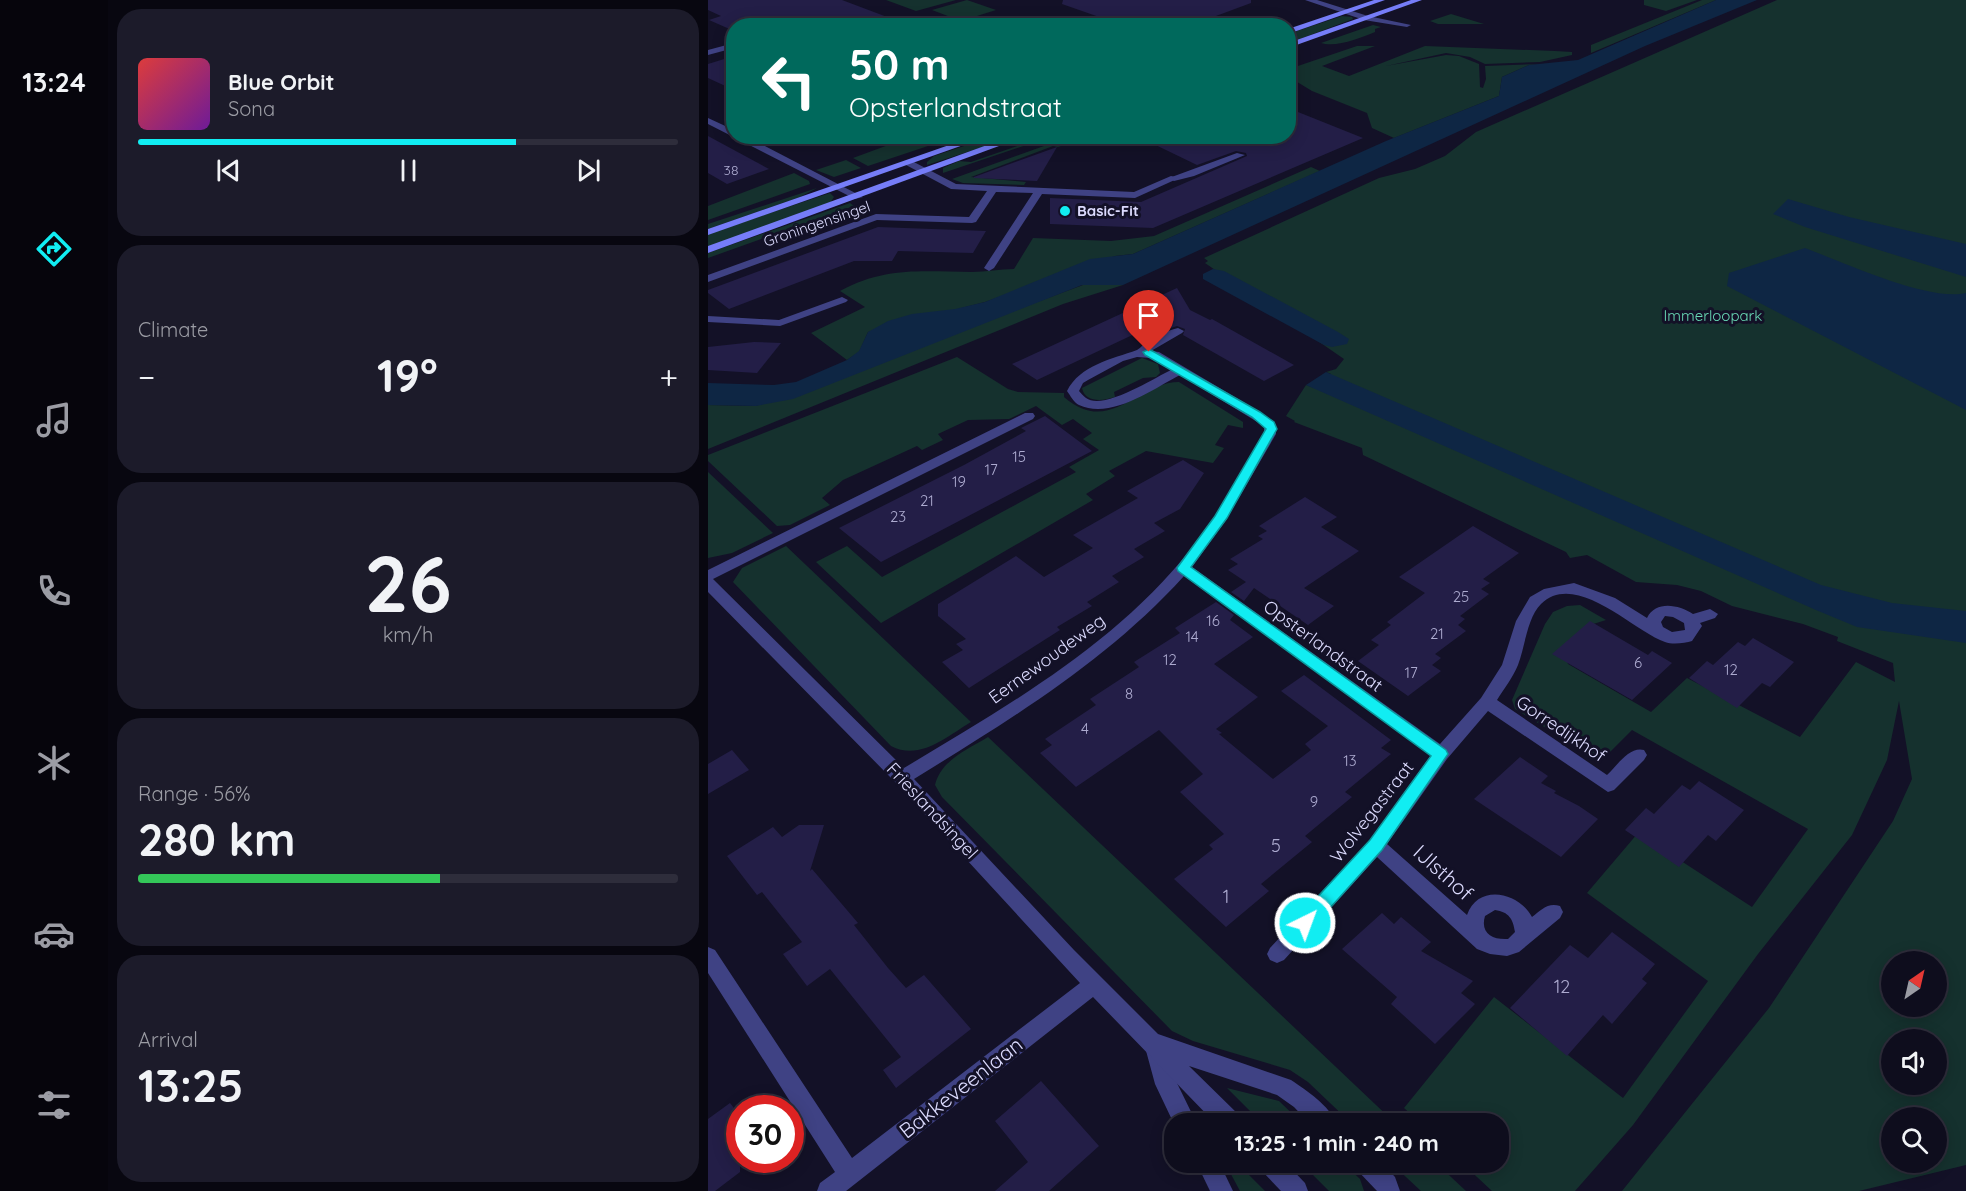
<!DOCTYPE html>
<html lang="en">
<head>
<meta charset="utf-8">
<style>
	:root { --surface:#0e0d1d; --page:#1c1b2a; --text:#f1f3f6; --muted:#9b9ca4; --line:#2e2d3b; --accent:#11edf2 }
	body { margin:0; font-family:Quicksand,sans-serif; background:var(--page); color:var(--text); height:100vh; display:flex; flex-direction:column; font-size:22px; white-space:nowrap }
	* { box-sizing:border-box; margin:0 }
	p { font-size:20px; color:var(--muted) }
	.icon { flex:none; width:33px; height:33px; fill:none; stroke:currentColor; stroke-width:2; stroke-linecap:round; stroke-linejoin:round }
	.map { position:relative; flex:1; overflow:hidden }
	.side { display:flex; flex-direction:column; gap:9px; padding:9px; background:#080710; width:600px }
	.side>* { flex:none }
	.guide { position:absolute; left:18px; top:18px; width:570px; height:126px; border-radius:24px; box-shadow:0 3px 15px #0003,0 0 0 2px var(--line); background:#00695c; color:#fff; overflow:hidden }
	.needle { width:39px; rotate:34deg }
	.buttons { position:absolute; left:1173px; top:951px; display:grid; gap:12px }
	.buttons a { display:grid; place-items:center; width:66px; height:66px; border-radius:50%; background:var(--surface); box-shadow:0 3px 15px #0003,0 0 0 2px var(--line); font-size:30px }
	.speed { position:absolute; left:18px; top:1095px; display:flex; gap:12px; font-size:30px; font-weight:700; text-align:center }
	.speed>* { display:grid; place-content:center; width:78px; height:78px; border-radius:50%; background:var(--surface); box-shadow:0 3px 15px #0003,0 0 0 2px var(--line); line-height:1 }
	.speed .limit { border:9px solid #d22; background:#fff; color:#111 }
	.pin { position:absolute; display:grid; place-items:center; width:51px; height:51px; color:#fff; margin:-62px -26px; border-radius:50% 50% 50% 0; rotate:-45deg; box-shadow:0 0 6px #0007 }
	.pin .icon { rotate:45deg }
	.me { position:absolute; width:66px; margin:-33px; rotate:42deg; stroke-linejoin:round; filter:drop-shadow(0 0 4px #0008) }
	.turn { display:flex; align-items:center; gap:21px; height:126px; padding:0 24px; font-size:27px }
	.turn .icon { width:78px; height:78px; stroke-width:2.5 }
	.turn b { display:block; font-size:42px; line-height:51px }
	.big { font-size:45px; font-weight:700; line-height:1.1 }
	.side .tile { flex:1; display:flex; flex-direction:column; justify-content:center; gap:9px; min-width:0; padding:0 21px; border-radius:24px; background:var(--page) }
	.side .dial { align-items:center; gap:0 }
	.dial b { font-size:78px; line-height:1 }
	.song { display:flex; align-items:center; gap:18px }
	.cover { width:72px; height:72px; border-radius:9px; background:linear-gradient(135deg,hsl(0 70% 55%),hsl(280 70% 35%)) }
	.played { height:6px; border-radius:3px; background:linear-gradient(90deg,var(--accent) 70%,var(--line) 70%) }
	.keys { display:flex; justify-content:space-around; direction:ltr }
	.heat { display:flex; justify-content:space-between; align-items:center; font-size:33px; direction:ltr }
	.charge { height:9px; border-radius:4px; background:linear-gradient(90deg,#34c759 56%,var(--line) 0) }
	.trip { position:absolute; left:456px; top:1113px; width:345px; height:60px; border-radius:24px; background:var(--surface); box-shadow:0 3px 15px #0003,0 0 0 2px var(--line); font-weight:700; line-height:60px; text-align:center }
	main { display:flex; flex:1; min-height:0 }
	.dock { display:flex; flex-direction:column; width:108px; justify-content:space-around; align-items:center; background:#06050c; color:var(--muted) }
	.dock .icon { width:42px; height:42px }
	.dock .active { color:var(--accent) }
	.dock b { font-size:27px; color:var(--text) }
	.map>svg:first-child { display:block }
	.green { fill:#15312e; fill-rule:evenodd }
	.water { fill:#0e2644 }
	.building { fill:#231e47 }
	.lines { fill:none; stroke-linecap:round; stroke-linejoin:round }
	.lane { fill:#3f4284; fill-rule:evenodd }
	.street { fill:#3f4284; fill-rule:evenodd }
	.secondary { fill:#767df8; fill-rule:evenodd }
	.route { fill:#11edf2; stroke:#0b9a9d; stroke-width:1.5 }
	.poi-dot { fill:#11edf2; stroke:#131127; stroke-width:2 }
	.labels { text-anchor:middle; stroke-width:6; stroke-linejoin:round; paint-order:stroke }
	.far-number-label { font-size:14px; fill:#adabd0 }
	.far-poi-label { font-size:15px; font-weight:bold; fill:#dbdafd; stroke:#131127; text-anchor:start }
	.far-street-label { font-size:15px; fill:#dbdafd; stroke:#131127 }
	.far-park-label { font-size:15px; fill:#69dab5; stroke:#131127 }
	.number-label { font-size:15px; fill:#adabd0 }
	.street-label { font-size:18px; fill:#dbdafd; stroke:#131127 }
	.near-number-label { font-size:18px; fill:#adabd0 }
	.near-street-label { font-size:21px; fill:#dbdafd; stroke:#131127 }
</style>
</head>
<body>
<main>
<nav class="dock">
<b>13:24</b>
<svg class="icon active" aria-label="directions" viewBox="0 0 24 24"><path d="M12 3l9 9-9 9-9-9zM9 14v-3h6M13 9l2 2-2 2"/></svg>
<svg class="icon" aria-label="music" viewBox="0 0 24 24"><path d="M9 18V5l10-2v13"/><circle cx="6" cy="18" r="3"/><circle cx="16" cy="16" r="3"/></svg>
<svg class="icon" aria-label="phone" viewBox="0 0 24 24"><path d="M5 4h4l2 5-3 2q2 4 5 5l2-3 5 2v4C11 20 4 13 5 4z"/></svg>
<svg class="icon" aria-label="climate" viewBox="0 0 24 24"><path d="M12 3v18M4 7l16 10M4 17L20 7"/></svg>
<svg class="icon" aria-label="car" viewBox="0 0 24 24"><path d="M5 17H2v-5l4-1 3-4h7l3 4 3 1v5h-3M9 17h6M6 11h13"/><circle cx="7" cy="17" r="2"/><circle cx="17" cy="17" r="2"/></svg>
<svg class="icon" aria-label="filters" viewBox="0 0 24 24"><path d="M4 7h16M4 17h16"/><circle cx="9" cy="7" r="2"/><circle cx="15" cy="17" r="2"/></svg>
</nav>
<section class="side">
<div class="tile">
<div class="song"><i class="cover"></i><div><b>Blue Orbit</b><p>Sona</p></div></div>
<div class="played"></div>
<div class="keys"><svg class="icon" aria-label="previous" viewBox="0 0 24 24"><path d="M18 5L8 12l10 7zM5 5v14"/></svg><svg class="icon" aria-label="pause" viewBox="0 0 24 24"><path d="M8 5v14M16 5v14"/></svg><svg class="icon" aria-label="next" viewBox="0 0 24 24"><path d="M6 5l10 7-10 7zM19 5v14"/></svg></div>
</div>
<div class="tile"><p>Climate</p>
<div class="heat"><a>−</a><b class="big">19°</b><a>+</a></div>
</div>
<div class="tile dial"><b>26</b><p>km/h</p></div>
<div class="tile"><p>Range · 56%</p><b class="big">280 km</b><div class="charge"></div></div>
<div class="tile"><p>Arrival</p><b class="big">13:25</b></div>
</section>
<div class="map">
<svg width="1258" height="1191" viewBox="0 0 1258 1191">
	<rect width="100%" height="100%" fill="#131127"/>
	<g class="green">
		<polygon points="178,0 248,0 208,11"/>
		<polygon points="259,0 288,10 253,21 224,10"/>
		<polygon points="936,0 989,0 958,11 936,5"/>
		<polygon points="994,0 1008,0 883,53 883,45"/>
		<path d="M1069 0H1258V1165L1151 1191H914L1061 1008 1185 821 1204 779 1191 701 1179 760 1144 835 1050 954 925 1125 867 1191H784L754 1163 790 1162V1124L713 1123 696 1108 786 997 915 1098 1000 981 879 893 930 833 1044 907 1100 829 924 730 901 753 888 759 807 709 804 700 837 624 845 612 859 606 872 605 898 620 879 626 855 647 860 664 943 712 979 678 1092 737 1148 662 1187 682 1185 663 1129 641 1130 637 1095 624 1024 606 993 591 969 585 928 582 879 555 862 558 858 552 655 455 654 448 586 422 587 421 578 416 598 385 612 390 623 374 618 372 628 369 636 359 497 263 500 261 496 258 671 178 707 169 737 156 768 132ZM1184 962H1228V1006H1184ZM1184 1040H1228V1084H1184ZM1184 1118H1228V1162H1184Z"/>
		<polygon points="743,14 776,24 730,24 722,21"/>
		<polygon points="634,16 644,17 645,19 581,43 580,34"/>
		<path d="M665 25 673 27 667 29V32C652 38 628 48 613 43Z"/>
		<polygon points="649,46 667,46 614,66 641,76 717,46 847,51 864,52 864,55 832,62 777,64 762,57 738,53 678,66 738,55 751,56 771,64 772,87 775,88 778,79 777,66 831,64 821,65 794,77 791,96 686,138 664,128 659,113 604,91 581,77 581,69"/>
		<polygon points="202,137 247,137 160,166 145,158"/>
		<polygon points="283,137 306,137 219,165 219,162 226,156"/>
		<polygon points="335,137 342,137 235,173 235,168 251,161 263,162"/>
		<polygon points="361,137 369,137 362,143 350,147 345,146 263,177 318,182 316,185 255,183 244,179"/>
		<polygon points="138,160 153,168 126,177 108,170"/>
		<path d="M603 167 612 171 425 254 407 256 277 302 160 332 151 352 139 360 103 333 157 307 132 291C179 266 214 272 264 272 278 272 292 269 306 269L325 238 403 241 446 236Z"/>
		<polygon points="86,173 101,181 102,184 0,220 0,206"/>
		<polygon points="109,188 92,197 0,229 0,224"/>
		<polygon points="122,193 126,197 122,203 0,247 0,234"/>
		<polygon points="142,203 146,206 0,258 0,253"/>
		<polygon points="375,285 415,285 355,304 0,449 0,405 48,406"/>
		<path d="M249 357 300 389 310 392 356 393V397C402 437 429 382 471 382L535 422V428L520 425 507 445 516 448 505 463 438 451 401 471 407 476 378 494 385 500 173 623 108 562 139 546 174 577 368 472 361 467 391 450 375 439 384 433 365 419 354 425 328 406 301 419 260 420 230 434 235 440 214 450 209 446 135 480 114 498 122 505 82 525 69 526 0 461V455Z"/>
		<path d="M434 358 450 364 452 373 448 377 435 378 406 392 407 397C395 401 377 403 374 388Z"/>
		<polygon points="0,472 65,533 24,553 0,558"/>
		<path d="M78 546 263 722C238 737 212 761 183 746L25 582 34 568Z"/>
		<path d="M280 737 687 1123H643L600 1082 582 1070 485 1041 464 1031 234 797 227 785C233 760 259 750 280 737Z"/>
		<polygon points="519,1088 571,1101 594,1123 554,1123"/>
		<polygon points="517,1163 529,1163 557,1191 532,1191"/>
		<polygon points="593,1163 635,1163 652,1179 656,1191 621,1191"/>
		<polygon points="683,1163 728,1163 758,1191 713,1191"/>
	</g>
	<g class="water">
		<polygon points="1008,0 1049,0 937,46 415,285 374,285 85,399 48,406 0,405 0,383 66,385 88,382 139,360 151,351 160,332 180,321 204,314 247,309 277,302 382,259 425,254 678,141 791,96 794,77 821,65 870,60"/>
		<polygon points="1080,199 1141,217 1258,244 1258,277 1097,227 1065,214"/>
		<path d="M1097 248C1135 262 1220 302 1258 293V410L1019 286 1021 273Z"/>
		<polygon points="505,269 516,271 630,332 641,339 639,344 624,347 616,345 495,279 495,274"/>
		<polygon points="618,372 1113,585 1184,603 1258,611 1258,643 1149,627 1108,610 598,385"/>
	</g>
	<g class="building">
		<polygon points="0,0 134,0 195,23 195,26 103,26 95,22 89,26 26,26 26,31 1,20 13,16 0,10"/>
		<polygon points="355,0 543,0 543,3 481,26 417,26 354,4"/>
		<polygon points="26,56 26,90 0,78 0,64"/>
		<polygon points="580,108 655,138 445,228 342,224 342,198 433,202 539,156 538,153 528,151 489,165 429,136 580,136"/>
		<polygon points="0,136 61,169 19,184 0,173"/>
		<polygon points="349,147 329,181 266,178 266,177"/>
		<polygon points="170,227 278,231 265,253 190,251 184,261 146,261 21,309 0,293 0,290"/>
		<polygon points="469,288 482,310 502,320 504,319 586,365 556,381 475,335 477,329 469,326 463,328 452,322 329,380 304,364"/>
		<polygon points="46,342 73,343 49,373 0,370 0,347"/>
		<polygon points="337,416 384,451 173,562 131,528 256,465 318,431 313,428"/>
		<polygon points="475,460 496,473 472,509 446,523 457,531 426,549 436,557 404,576 411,582 379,602 384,606 349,627 352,630 261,688 234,662 255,650 248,644 258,639 230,616 230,604 308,556 336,577 385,548 365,535 430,498 419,491"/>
		<polygon points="597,497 629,517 613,527 651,551 596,588 626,606 600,625 546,588 536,601 523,592 538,582 520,570 530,564 522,559 555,539 550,536 559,531 551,526"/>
		<polygon points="765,526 811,553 775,579 782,583 773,589 781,594 752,616 757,619 750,625 758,631 727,654 733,658 724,665 733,671 700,696 650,661 671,645 663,640 683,625 679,622 717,593 691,577"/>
		<polygon points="508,602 526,615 522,620 545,637 506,664 550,697 508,729 514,733 511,734 565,779 603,750 597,744 620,726 573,691 596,675 683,740 673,748 683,754 637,792 644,797 597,836 604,842 553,884 561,891 518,927 466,879 505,849 501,845 516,834 472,792 495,774 451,730 368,787 332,753 344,745 337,739 388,705 382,699 431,667 426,662 472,633 467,628"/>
		<polygon points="882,621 940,655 944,651 964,663 924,700 844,654"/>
		<polygon points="1045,638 1086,662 1062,687 1054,683 1029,708 981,678 999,661 1005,665 1030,642 1037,646"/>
		<polygon points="24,750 41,770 0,794 0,764"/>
		<polygon points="812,757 840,776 833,783 848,791 846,793 871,806 890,819 853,857 766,799"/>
		<polygon points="991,781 1036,810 1008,841 1000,835 971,867 917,830 938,808 946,814 974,785 982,790"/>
		<polygon points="91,825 116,825 102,871 104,869 150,923 146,925 180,968 198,988 216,975 263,1029 188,1088 175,1070 193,1057 122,969 99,986 75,954 94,942 54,892 49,895 19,856 65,827 74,837"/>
		<polygon points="674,913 686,924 693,917 723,942 713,951 765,981 753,993 767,1004 727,1044 683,1004 689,997 634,949"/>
		<polygon points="904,932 947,964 934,979 939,983 904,1024 895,1015 859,1056 802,1008 862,945 880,958"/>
		<polygon points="333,1081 391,1146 341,1191 287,1191 320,1162 287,1121"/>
		<polygon points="22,1103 32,1116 32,1172 7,1191 0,1191 0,1119"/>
	</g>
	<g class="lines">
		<g class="lane">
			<polygon points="529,153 537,155 486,176 466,181 461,178"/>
			<polygon points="447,1037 454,1040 468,1081 489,1124 466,1124 447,1084 437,1047 440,1040"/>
			<polygon points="488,1162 511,1162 525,1191 502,1191"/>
		</g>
		<g class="street">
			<polygon points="597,0 609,0 660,16 703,25 699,27 656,20"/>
			<polygon points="94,24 101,26 91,26"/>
			<polygon points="26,43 26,48 0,55 0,50"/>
			<polygon points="0,118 26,130 26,136 38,136 44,140 54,136 68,136 51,143 155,197 147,199 0,124"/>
			<polygon points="198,161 204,161 248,184 426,192 463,176 471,178 427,198 334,194 286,268 281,271 276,268 325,193 288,192 268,222 264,223 169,220 0,282 0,275 168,214 261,217 279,191 243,189 198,165"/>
			<polygon points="134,297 140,300 138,302 72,326 0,322 0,316 71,320"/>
			<path d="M470 328 476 331 474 333 443 351 451 352 552 412 568 425V434L518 520 484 567 732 744 773 698 794 665 808 621 822 597 836 589 866 583 907 598 939 618C948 600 971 605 985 614L1002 609 1010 614 1007 618 992 623 994 626 984 641C977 643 965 645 957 642 925 631 868 570 833 604 819 618 817 647 810 665 805 677 796 689 789 700L899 775C909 766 921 746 936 750L939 755 936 760 906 790 900 792 780 711 739 759 679 844 759 915C770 883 811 892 824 917 833 910 840 902 852 906L855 912 852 918 811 952 799 956 782 954 769 949 669 857 576 960 569 963 562 960 559 954 562 948 662 840 723 755 476 576C399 661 303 719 206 779L366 950 450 1034 583 1080C599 1091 621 1105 629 1124H602L586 1107 569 1095 481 1066 532 1116 535 1124H508L385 997 138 1191H109L112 1183 127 1172 0 973V947L7 950 144 1158 372 983 188 783 0 592V570L317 413H325L327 416 325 419 5 579 196 768C299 706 407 645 483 549 511 513 533 473 556 434V426L472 375C445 389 403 420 371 405 366 403 362 395 359 391 372 365 404 359 429 350 433 348 436 343 440 341 449 336 460 330 470 328ZM429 357 443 358 463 370C446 378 395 411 378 398 375 396 373 393 371 391L375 383 380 380 415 361ZM957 616 965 617 976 623 977 630 964 632 955 627 953 622ZM787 910C801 912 805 919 807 932L800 939C784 940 772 933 777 916Z"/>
			<polygon points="550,1162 577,1162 597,1183 600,1191 573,1191 553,1170"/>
			<polygon points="646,1162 673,1162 687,1177 692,1191 669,1191 649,1170"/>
		</g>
		<g class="secondary">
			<polygon points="666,0 677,0 580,34 580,29"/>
			<polygon points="703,0 714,0 580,48 580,43"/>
			<polygon points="267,136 281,136 0,235 0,229"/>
			<polygon points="304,136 318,136 0,253 0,246"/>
		</g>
	</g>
	<polygon class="route" points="441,349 552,412 566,422 569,429 519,518 483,567 738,750 740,754 674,850 604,928 597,930 591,928 589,923 591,917 662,840 723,756 470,571 469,568 507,516 558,429 544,417 437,355 435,352"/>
	<circle class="poi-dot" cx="357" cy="211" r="6"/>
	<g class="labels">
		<g class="far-number-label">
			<text x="23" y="175">38</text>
		</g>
		<g class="far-poi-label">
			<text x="369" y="216">Basic-Fit</text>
		</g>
		<g class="far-street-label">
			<text transform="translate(109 224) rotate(-19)" y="5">Groningensingel</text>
		</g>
		<g class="far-park-label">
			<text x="1005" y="321">Immerloopark</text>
		</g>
		<g class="number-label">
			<text x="311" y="462">15</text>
			<text x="283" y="475">17</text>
			<text x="251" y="487">19</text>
			<text x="219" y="506">21</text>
			<text x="190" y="522">23</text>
			<text x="753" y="602">25</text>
			<text x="505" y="626">16</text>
			<text x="729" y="639">21</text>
			<text x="484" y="642">14</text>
			<text x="462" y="665">12</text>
			<text x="930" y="668">6</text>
			<text x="1023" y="675">12</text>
			<text x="703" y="678">17</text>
			<text x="421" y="699">8</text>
			<text x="377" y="734">4</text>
			<text x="642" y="766">13</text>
			<text x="606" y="807">9</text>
		</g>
		<g class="street-label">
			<text transform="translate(615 646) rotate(36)" y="6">Opsterlandstraat</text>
			<text transform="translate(339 659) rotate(-36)" y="6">Eernewoudeweg</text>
			<text transform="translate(853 729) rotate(34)" y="6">Gorredijkhof</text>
			<text transform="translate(224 811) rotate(47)" y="6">Frieslandsingel</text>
			<text transform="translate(664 812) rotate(-52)" y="6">Wolvegastraat</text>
		</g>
		<g class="near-number-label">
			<text x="568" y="852">5</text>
			<text x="518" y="903">1</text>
			<text x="854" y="993">12</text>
		</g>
		<g class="near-street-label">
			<text transform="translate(735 873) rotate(42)" y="7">IJlsthof</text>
			<text transform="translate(253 1088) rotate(-38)" y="7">Bakkeveenlaan</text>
		</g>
	</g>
</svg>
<div class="buttons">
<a><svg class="needle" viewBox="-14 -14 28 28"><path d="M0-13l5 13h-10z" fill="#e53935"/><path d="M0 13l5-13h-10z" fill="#9b9ca4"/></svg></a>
<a><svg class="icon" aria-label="sound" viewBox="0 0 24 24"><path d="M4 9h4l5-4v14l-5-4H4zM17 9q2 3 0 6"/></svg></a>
<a><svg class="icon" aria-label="search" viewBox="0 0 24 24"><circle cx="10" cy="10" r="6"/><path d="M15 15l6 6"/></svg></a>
</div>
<div class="speed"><div class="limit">30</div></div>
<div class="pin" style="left:441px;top:352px;background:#d93025"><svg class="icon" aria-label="arrive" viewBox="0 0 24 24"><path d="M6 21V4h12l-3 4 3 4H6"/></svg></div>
<svg class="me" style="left:597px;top:923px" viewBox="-20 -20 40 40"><circle r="17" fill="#11edf2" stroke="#fff" stroke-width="3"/><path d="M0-11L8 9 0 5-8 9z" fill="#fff"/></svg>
<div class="trip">13:25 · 1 min · 240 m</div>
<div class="guide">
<div class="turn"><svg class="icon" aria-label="left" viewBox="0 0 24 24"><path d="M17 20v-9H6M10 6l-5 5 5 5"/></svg><div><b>50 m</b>Opsterlandstraat</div></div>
</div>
</div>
</main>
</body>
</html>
